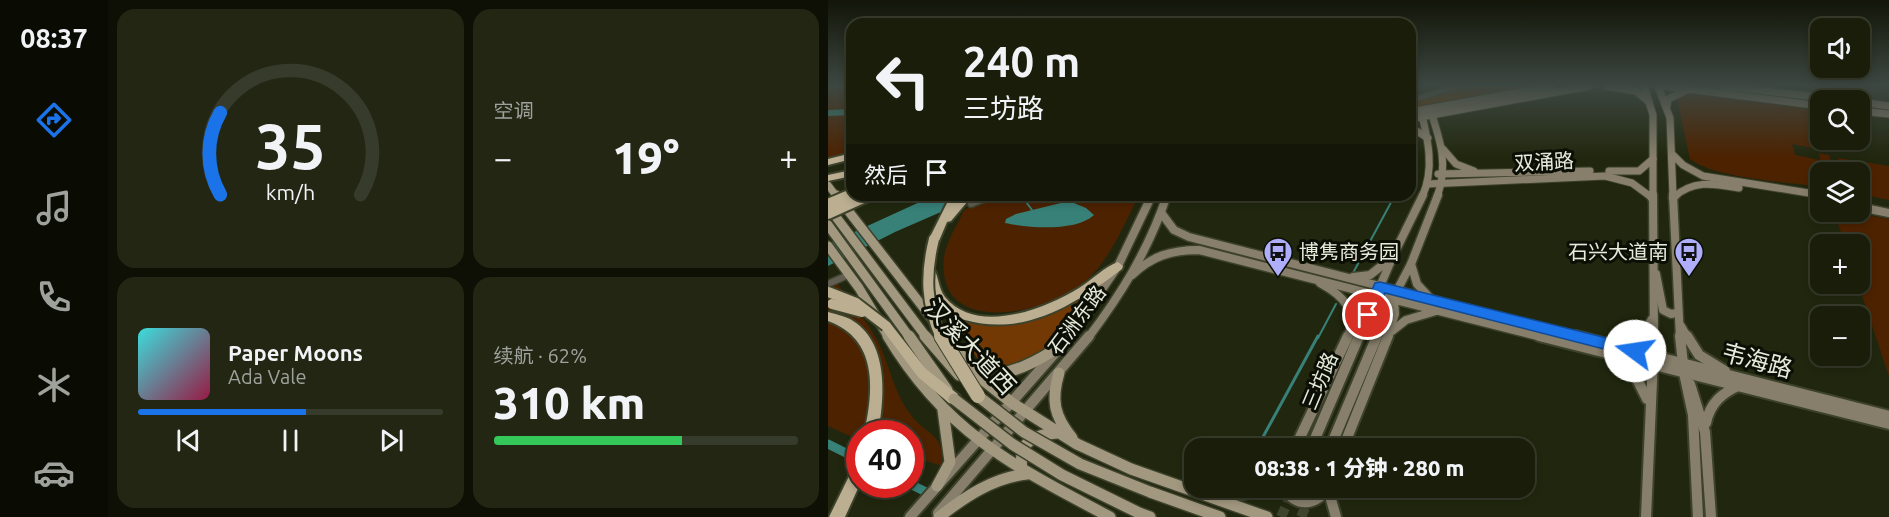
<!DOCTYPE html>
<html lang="zh">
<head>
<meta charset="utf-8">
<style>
	:root { --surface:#191d0a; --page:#222613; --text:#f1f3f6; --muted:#9fa29c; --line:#373b2b; --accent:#1a73e8 }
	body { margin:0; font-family:Ubuntu,"Noto Sans SC",sans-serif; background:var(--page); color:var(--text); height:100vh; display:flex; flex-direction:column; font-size:22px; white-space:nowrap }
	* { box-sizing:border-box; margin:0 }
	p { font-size:20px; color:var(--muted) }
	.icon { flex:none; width:33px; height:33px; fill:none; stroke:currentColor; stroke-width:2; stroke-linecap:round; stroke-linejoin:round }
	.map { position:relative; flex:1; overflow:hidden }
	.panel { display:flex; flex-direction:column; gap:9px; padding:9px; background:#0e1006; width:720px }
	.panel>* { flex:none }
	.top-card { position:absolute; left:18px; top:18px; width:570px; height:183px; border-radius:18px; box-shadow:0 3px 9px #0003,0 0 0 2px var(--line); background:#191d0a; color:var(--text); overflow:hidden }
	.controls { position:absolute; left:982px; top:18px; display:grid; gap:12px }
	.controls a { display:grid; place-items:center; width:60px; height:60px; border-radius:12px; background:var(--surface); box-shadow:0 3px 9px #0003,0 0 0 2px var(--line); font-size:30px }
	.speed { position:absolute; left:18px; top:420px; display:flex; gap:12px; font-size:30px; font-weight:700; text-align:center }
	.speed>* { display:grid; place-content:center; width:78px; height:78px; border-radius:50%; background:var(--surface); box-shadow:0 3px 9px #0003,0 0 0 2px var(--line); line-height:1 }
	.speed .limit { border:9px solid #d22; background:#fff; color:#111 }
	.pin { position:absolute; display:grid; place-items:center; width:51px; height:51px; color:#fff; margin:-26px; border:3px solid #fff; border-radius:50%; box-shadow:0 2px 6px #0007 }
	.me { position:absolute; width:66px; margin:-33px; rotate:284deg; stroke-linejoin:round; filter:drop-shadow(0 0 4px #0008) }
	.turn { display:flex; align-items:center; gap:21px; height:126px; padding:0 18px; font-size:27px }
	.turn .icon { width:78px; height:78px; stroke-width:2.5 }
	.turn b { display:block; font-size:42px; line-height:51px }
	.then { display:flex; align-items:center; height:57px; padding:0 18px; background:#0003; gap:12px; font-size:22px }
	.big { font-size:45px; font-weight:800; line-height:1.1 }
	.panel .card { flex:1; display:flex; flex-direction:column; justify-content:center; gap:9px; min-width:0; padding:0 21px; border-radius:18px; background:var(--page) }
	.panel .dial { align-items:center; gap:0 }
	.dial svg { height:156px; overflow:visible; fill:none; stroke:var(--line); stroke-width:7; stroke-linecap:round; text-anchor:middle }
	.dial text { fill:var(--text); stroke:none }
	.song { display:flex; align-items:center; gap:18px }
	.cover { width:72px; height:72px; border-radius:9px; background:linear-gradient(135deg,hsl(180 70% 55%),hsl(340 70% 35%)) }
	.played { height:6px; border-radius:3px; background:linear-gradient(90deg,var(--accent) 55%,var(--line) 55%) }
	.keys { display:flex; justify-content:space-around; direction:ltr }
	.heat { display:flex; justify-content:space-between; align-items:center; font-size:33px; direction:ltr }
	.charge { height:9px; border-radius:4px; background:linear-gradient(90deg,#34c759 62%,var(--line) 0) }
	.panel .tiles { flex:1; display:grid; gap:9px; grid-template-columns:repeat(2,1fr) }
	.trip { position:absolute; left:356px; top:438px; width:351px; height:60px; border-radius:18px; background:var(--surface); box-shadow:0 3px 9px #0003,0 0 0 2px var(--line); font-weight:800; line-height:60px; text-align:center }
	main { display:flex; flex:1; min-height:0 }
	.tabs { display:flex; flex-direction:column; width:108px; justify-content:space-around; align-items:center; background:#0a0c04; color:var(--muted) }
	.tabs .icon { width:42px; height:42px }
	.tabs .active { color:var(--accent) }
	.tabs b { font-size:27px; color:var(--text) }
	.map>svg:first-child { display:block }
	.green { fill:#4d2200 }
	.forest { fill:#723905 }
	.water { fill:#378179 }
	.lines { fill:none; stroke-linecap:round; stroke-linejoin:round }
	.stream-far1 { stroke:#378179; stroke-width:2 }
	.stream { stroke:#378179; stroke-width:3 }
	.canal { stroke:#378179; stroke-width:9 }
	.river { fill:#378179; fill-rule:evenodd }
	.secondary-tunnel { stroke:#3f442d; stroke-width:10; stroke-dasharray:10 5; stroke-linecap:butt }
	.street-far1-casing { stroke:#3d422b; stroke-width:7 }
	.street-casing { stroke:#3d422b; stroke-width:9 }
	.secondary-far2-casing { stroke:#3d422b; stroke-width:9 }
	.secondary-far1-casing { stroke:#3d422b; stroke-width:11 }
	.secondary-casing { stroke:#3d422b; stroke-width:14 }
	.primary-far2-casing { stroke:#3d422b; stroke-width:9 }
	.primary-far1-casing { stroke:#3d422b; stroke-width:12 }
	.primary-casing { stroke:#3d422b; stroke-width:14 }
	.highway-casing { stroke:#3d422b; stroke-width:4 }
	.street-far1 { stroke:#635e52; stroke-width:4.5 }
	.street { stroke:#635e52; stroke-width:6 }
	.secondary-far2 { stroke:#877f6c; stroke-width:7 }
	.secondary-far1 { stroke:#877f6c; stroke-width:8 }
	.secondary { stroke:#877f6c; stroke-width:10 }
	.primary-far2 { stroke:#a29880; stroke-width:7 }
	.primary-far1 { stroke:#a29880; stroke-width:9 }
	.primary { stroke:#a29880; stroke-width:11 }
	.highway { fill:#bbae91; fill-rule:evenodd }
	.primary-bridge-casing { stroke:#3d422b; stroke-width:14; stroke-linecap:butt }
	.highway-bridge-far2-casing { stroke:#3d422b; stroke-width:10; stroke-linecap:butt }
	.highway-bridge-far1-casing { stroke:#3d422b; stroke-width:14; stroke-linecap:butt }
	.highway-bridge-casing { stroke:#3d422b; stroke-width:16; stroke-linecap:butt }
	.primary-bridge { stroke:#a29880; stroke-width:11 }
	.highway-bridge-far2 { stroke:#bbae91; stroke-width:8 }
	.highway-bridge-far1 { stroke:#bbae91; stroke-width:10 }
	.highway-bridge { stroke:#bbae91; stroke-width:14 }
	.route { fill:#1a73e8; stroke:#114b97; stroke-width:1.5 }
	.labels { text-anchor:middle; stroke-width:6; stroke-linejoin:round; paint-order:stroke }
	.street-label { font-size:20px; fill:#e6eadb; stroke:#0c0f05 }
	.poi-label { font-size:20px; fill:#e6eadb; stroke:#0c0f05; text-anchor:start }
	.near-street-label { font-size:24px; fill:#e6eadb; stroke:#0c0f05 }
</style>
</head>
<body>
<main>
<nav class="tabs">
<b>08:37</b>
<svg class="icon active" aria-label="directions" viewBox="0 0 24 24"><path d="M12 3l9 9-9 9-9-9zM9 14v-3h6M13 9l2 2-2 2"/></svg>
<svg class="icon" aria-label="music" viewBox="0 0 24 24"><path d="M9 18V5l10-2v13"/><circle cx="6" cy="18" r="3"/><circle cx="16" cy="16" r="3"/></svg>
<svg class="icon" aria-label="phone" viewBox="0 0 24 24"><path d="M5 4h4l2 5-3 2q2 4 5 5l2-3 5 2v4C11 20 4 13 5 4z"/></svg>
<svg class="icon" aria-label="climate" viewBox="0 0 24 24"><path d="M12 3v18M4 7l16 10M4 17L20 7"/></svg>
<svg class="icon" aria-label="car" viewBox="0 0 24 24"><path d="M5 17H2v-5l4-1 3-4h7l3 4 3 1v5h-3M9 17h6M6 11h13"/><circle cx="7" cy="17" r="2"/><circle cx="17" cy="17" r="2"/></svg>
</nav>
<section class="panel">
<div class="tiles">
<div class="card dial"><svg viewBox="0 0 100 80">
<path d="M14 69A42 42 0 1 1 86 69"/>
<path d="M14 69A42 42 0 0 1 14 27" stroke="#1a73e8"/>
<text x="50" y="56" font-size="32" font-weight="700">35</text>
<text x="50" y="72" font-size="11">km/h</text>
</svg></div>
<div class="card"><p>空调</p>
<div class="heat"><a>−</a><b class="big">19°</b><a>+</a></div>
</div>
<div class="card">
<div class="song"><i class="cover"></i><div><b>Paper Moons</b><p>Ada Vale</p></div></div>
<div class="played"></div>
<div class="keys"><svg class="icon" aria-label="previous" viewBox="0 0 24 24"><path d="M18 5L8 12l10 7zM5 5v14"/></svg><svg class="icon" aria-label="pause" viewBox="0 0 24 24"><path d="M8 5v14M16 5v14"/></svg><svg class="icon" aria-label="next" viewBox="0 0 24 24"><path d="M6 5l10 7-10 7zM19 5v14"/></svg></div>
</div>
<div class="card"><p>续航 · 62%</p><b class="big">310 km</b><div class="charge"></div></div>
</div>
</section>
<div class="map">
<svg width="1061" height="517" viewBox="0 0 1061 517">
	<rect width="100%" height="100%" fill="#21270e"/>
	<g class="green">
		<polygon points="0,86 24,91 24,153 0,160"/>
		<path d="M861 93 993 111V140H1004L1007 149 999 151 964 144 967 155 992 160 991 153 1001 155 1006 172H993V187C960 182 885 178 862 159L849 99Z"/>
		<polygon points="1010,158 1061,166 1061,200 1032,194 1032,172 1014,172"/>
		<path d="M171 195H311C296 224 283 258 259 280 220 315 107 339 116 257 118 242 130 224 136 210Z"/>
		<polygon points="1006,212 1022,212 1061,219 1061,376 1030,284 1032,284 1032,244 1017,244"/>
		<path d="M9 283C22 302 38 320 49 340 62 365 65 392 83 415 98 436 117 432 114 466L83 456 82 434H32L31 440 0 426V287Z"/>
	</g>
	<g class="forest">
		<polygon points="637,86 714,86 582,111 582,103"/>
		<path d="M269 289 220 350 175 371 154 366 121 314C130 317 139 322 148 324 189 332 235 309 269 289Z"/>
	</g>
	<g class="water">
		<polygon points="107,195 152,195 67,232 0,266 0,244"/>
		<path d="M241 201 258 208 266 215C248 232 200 228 177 223L178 219 188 214Z"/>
	</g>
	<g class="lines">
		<g class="stream-far1">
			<polyline points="193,195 204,210"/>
			<polyline points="525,273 567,195"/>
			<polyline points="490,338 508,304"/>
		</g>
		<polyline class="stream" points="429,448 490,336"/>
		<g class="canal">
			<polyline points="0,444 32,460"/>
			<polyline points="82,484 96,491"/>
		</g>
		<polygon class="river" points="24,109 24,115 0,116 0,110"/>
		<g class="secondary-tunnel">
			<polyline points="453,517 466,488"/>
			<polyline points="473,517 486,488"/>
		</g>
		<g class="street-far1-casing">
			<g id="street-far1">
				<polyline points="582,101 630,86"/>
				<polyline points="162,197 167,195"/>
			</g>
		</g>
		<g class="street-casing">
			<g id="street">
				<polyline points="143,204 166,195"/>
				<polyline points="0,284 20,275"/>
			</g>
		</g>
		<g class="secondary-far2-casing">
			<g id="secondary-far2">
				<polyline points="778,86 808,91 821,102"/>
				<polyline points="816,86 825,115 825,197"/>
				<polyline points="830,86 842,118 845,197"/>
				<polyline points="835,86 993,106"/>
				<polyline points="894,86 1016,100"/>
				<polyline points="1032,102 1061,106"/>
				<polyline points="839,106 840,99 859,90"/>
				<path d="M602 109C612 139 621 165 609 197"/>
				<path d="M593 111C600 140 607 169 594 197"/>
				<polyline points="1032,111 1061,114"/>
				<polyline points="582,112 726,86"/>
				<polyline points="582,119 762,86"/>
				<polyline points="582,127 600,138"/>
				<polyline points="615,149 628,164 646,171"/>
				<polyline points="845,155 855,165 875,176 993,195"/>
				<polyline points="781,171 811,171 825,159"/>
				<polyline points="610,174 762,171"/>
				<polyline points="600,184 777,176 804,183 823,197"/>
				<path d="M846 197C866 179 887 184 911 188"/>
			</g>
		</g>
		<g class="secondary-far1-casing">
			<g id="secondary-far1">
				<polyline points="822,195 825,200"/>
				<polyline points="825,195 826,338"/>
				<polyline points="845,195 852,338"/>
				<polyline points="845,198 848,195"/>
				<polyline points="1032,207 1061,213"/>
				<polyline points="334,214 346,230 361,237 754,338"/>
				<polyline points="583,264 589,284 601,297"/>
				<polyline points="828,274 835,310 843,314 849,313"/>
				<path d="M304 275C324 256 343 250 371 250L717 338"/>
				<polyline points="525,277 542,275 561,260"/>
				<path d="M492 283C514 295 532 311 519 338"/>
				<polyline points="853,326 860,338"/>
				<polyline points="564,331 578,320 608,311"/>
				<polyline points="241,338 290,266 324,195"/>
				<path d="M260 338C294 293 321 249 339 195"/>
				<polyline points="530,338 565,256 595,195"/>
				<polyline points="548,338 565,298 583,264 610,195"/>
				<polyline points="559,338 567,314 566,300"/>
				<polyline points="806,338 817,330 824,319"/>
			</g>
		</g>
		<g class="secondary-casing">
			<g id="secondary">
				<polyline points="711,336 1061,424"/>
				<polyline points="748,336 1061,416"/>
				<polyline points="852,336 856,373 865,415 870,517"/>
				<polyline points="859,336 871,355 897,371"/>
				<polyline points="784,342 809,336"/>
				<polyline points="785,357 807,375 819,399"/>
				<polyline points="862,384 877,432 883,517"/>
				<path d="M878 423C882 403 894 393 912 385"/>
				<polyline points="467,448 520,336"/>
				<polyline points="483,448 531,336"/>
				<polyline points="502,448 549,336"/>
				<polyline points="515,448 560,336"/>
				<path d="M456 488C468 508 487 506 500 488"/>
				<polyline points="500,489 508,517"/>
				<polyline points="391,497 412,495 437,488"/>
				<polyline points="110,513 261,336"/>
				<polyline points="82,517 242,336"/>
				<polyline points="818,517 826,336"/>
			</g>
		</g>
		<g class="primary-far2-casing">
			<polyline id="primary-far2" points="0,185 9,197"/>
		</g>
		<g class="primary-far1-casing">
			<g id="primary-far1">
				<polyline points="8,195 105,320"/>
				<polyline points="2,209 99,338"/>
				<polyline points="0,225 82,338"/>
				<polyline points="0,246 31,288 61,338"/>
			</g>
		</g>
		<g class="primary-casing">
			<g id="primary">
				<path d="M60 336C117 432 187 467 282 517"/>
				<polyline points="81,336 119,390"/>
				<polyline points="97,336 131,375"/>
				<polyline points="123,343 150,376 184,403 249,444 303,469 439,517"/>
				<path d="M231 373C223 400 226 416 244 438"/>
				<path d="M150 376C185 375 209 362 237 343"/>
				<path d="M194 470C190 442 204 435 229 433"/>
				<polyline points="109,486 122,462 115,410"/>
				<polyline points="322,492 392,517"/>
				<polyline points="311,513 322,517"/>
				<path d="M111 517C138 496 165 478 199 474"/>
			</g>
		</g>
		<g class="highway-casing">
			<g id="highway">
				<polygon points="24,153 24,159 0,165 0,159"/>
				<polygon points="24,170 24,176 0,181 0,175"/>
				<polygon points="123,195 133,195 129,202 135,195 145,195 123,221 119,222 108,248 100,248 99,246 101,239"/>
				<path d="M290 262 295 266 294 269C248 304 197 337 137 320 114 314 102 297 98 274L99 271H107C111 280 111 289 117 297 149 336 217 309 251 288 264 280 276 267 290 262Z"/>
				<path d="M0 312C7 314 16 316 22 319 61 341 57 396 50 434H36C46 390 50 339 0 321Z"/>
				<polygon points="58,321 62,323 98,369 131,395 133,399 131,403 126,405 121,403 90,377 54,329 52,326 54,323"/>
				<polygon points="32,462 32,484 17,517 1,517 27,464"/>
			</g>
		</g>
		<use href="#street-far1" class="street-far1"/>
		<use href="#street" class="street"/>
		<use href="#secondary-far2" class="secondary-far2"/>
		<use href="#secondary-far1" class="secondary-far1"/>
		<use href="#secondary" class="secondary"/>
		<use href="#primary-far2" class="primary-far2"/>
		<use href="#primary-far1" class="primary-far1"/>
		<use href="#primary" class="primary"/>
		<use href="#highway" class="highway"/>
		<g class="primary-bridge-casing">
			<g id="primary-bridge">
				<polyline points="150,396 196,432 252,464 322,492"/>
				<polyline points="126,399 184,444 234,475 311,513"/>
			</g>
		</g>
		<g class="highway-bridge-far2-casing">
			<g id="highway-bridge-far2">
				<polyline points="17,197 24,194"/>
				<polyline points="39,197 43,195"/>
			</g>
		</g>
		<g class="highway-bridge-far1-casing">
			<g id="highway-bridge-far1">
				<polyline points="0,204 21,195"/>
				<polyline points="0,214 42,195"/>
				<path d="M106 239C97 275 98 304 113 338"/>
				<polyline points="0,292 28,303 58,326"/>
				<polyline points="4,304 34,312"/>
			</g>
		</g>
		<g class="highway-bridge-casing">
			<polyline id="highway-bridge" points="113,336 150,396"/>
		</g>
		<use href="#primary-bridge" class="primary-bridge"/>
		<use href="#highway-bridge-far2" class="highway-bridge-far2"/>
		<use href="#highway-bridge-far1" class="highway-bridge-far1"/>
		<use href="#highway-bridge" class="highway-bridge"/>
	</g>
	<linearGradient id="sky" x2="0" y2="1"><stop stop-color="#121508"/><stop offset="0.54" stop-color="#3d4741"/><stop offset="1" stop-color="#3d4741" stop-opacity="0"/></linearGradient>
	<rect width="1061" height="158" fill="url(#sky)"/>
	<polygon class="route" points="552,282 807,345 813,346 815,351 813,356 807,357 557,293 546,319 535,319 533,315 547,283"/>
	<defs>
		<g id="bus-pin" transform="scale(1.5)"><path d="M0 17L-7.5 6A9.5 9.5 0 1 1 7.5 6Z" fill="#aeaefb" stroke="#0c0f05"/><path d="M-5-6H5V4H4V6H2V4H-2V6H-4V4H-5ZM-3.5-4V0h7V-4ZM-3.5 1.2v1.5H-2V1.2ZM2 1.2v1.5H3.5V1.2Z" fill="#111"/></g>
	</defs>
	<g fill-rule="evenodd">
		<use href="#bus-pin" x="450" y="252"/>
		<use href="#bus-pin" x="861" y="252"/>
	</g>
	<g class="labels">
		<g class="street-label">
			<text transform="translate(716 162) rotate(-3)" y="7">双涌路</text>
			<text transform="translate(249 320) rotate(-53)" y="7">石洲东路</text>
			<text transform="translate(492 381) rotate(-67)" y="7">三坊路</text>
		</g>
		<g class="poi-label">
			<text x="471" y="259">博隽商务园</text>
			<text x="840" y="259" text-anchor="end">石兴大道南</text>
		</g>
		<g class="near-street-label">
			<text transform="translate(142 347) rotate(47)" y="8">汉溪大道西</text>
			<text transform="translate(929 361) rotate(15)" y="8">韦海路</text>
		</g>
	</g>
</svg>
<div class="controls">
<a><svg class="icon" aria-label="sound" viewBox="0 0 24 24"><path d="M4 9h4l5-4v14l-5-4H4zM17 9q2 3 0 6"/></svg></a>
<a><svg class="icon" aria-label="search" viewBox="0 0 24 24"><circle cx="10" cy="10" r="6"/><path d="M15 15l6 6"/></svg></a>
<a><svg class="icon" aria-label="layers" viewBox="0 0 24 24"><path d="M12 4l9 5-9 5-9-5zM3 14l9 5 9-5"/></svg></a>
<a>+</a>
<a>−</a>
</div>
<div class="speed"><div class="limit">40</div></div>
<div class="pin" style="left:540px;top:315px;background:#d93025"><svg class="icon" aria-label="arrive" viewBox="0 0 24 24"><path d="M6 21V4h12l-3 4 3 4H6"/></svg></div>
<svg class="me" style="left:807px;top:351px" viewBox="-20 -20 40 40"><circle r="19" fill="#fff"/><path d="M0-13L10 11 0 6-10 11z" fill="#1a73e8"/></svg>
<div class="trip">08:38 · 1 分钟 · 280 m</div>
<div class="top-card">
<div class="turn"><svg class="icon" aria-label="left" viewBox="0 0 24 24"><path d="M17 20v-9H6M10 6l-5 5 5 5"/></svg><div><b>240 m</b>三坊路</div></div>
<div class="then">然后<svg class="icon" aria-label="arrive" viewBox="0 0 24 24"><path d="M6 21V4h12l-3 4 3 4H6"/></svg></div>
</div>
</div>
</main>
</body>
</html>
